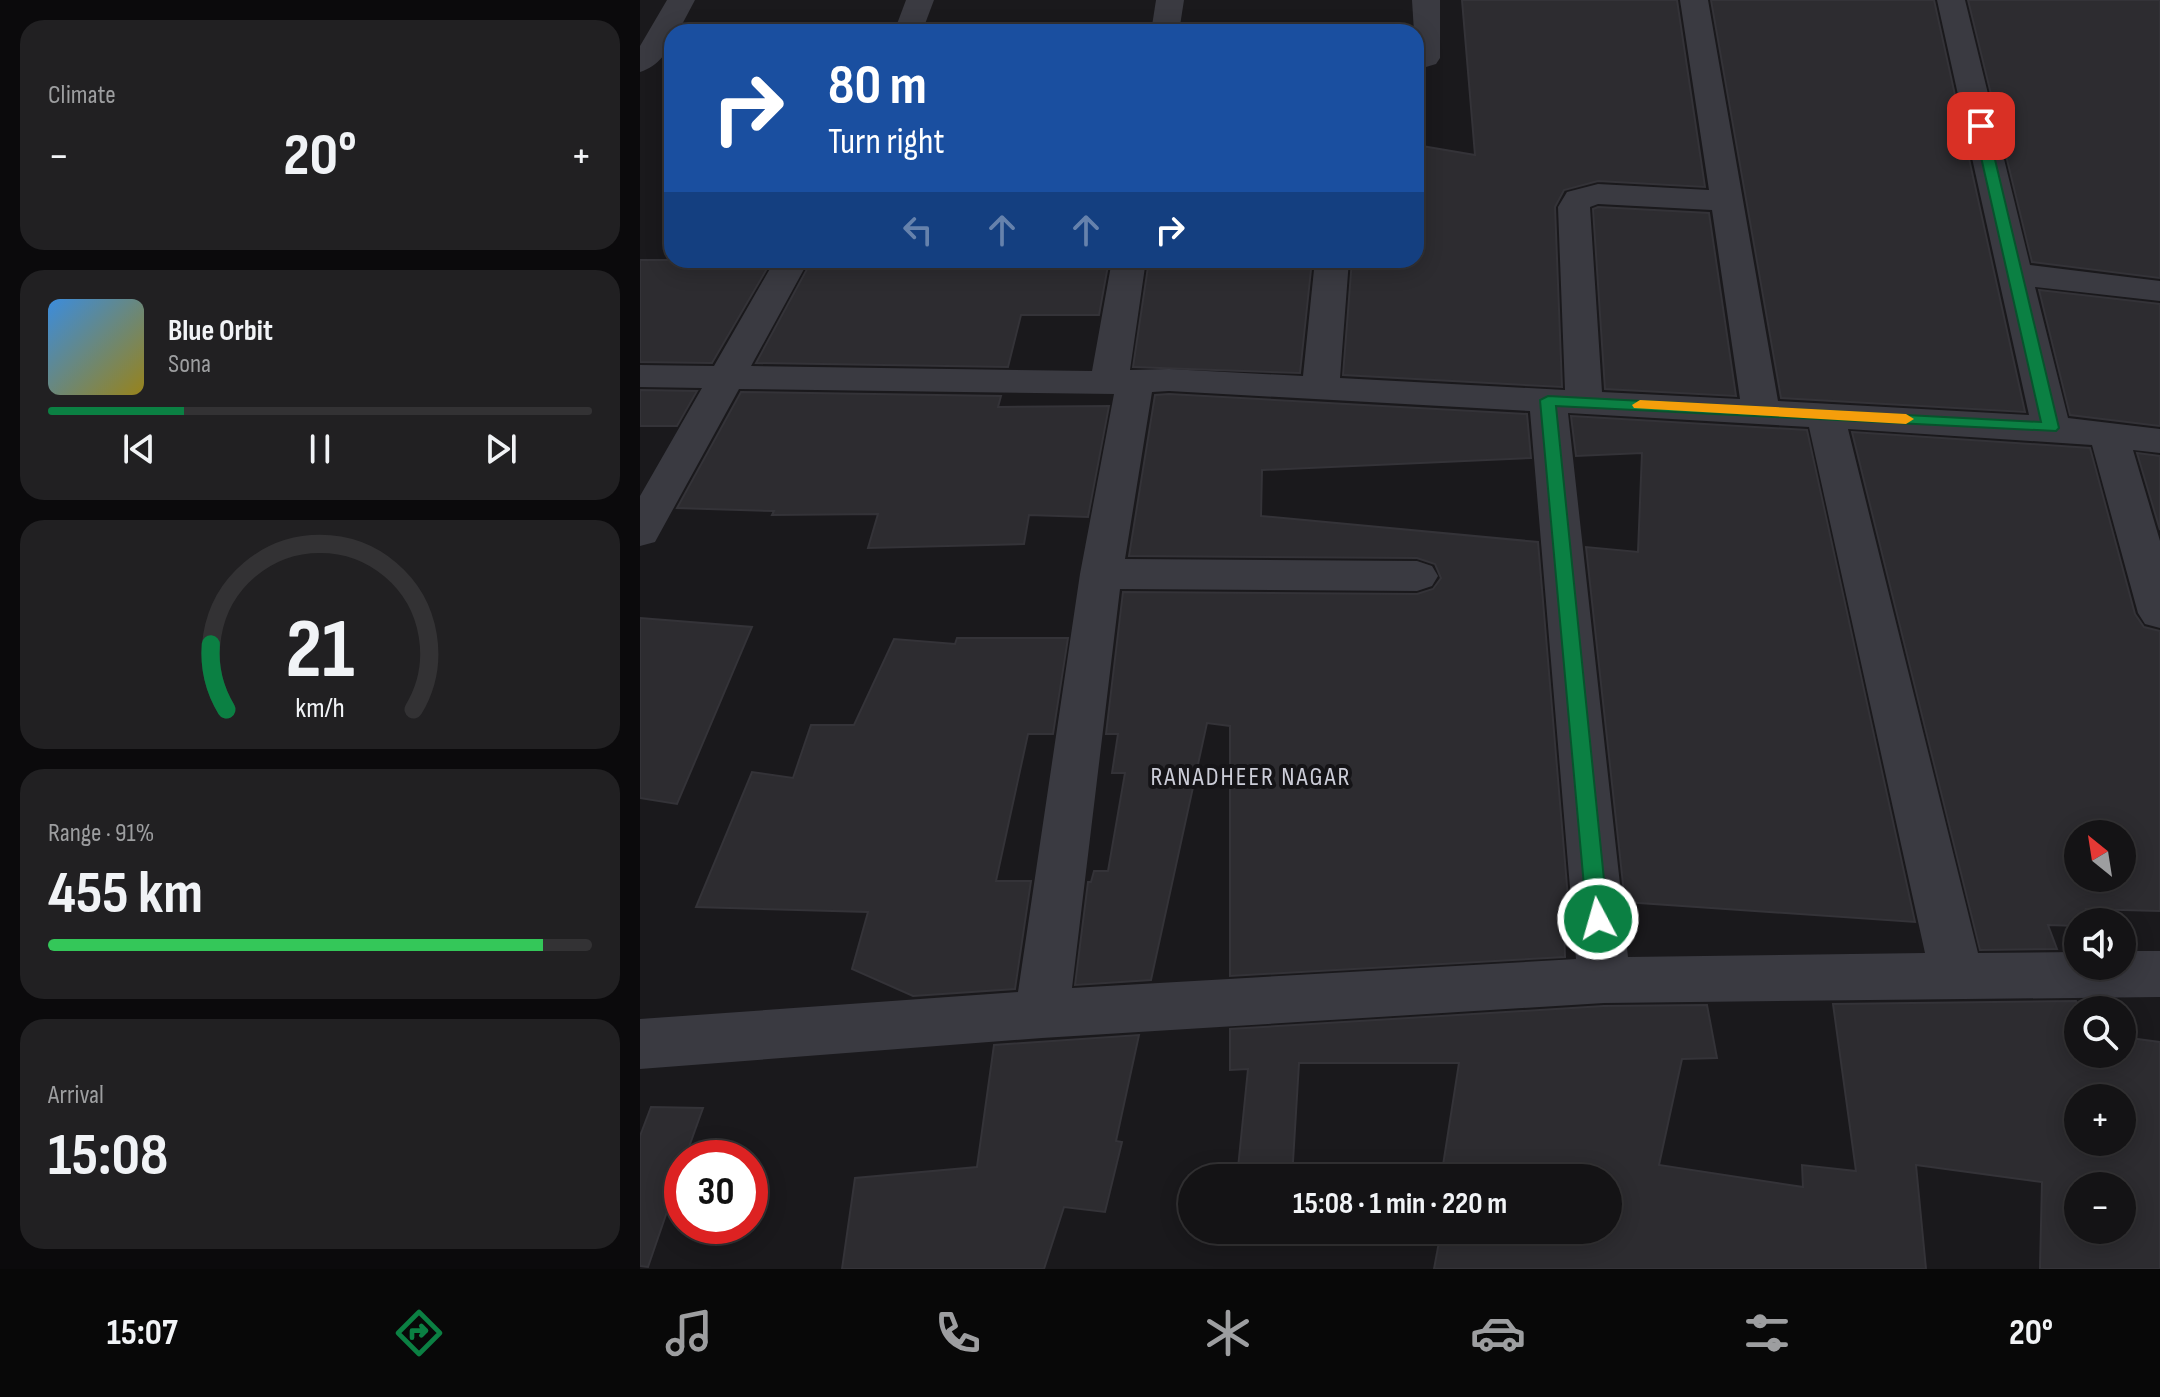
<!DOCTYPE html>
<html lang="en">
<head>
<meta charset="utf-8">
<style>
	:root { --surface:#141315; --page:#212022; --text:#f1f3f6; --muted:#9d9ea0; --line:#333234; --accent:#0b8043 }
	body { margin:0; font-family:"Sofia Sans Condensed",sans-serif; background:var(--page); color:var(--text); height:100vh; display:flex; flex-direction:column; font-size:30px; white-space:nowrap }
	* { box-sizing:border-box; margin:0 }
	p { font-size:26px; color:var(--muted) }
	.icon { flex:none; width:44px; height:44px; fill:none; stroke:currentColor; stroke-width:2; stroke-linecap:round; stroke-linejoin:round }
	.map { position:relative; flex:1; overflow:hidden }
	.drawer { display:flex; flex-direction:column; gap:20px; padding:20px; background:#0b0a0c; width:640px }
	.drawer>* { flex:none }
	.guide { position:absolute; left:24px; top:24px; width:760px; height:244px; border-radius:24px; box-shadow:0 4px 20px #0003,0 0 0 2px var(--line); background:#1a4fa0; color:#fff; overflow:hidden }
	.needle { width:52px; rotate:330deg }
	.controls { position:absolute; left:1424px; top:820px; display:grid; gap:16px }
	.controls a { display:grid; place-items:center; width:72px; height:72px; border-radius:50%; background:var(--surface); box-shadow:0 4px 20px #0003,0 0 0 2px var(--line); font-size:40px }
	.speed { position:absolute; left:24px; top:1140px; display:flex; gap:16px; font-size:40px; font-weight:700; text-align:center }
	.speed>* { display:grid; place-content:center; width:104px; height:104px; border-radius:50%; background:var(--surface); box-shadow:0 4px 20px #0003,0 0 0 2px var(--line); line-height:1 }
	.speed .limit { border:12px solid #d22; background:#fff; color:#111 }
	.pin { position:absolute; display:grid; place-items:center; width:68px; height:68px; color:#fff; margin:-34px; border-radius:16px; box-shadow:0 4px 12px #0006 }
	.me { position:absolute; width:88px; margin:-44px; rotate:354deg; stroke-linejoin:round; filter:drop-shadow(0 0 6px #0008) }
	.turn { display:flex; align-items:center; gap:28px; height:168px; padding:0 32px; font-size:36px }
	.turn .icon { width:104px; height:104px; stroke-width:2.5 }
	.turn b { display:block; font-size:56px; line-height:68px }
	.lanes { display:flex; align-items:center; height:76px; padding:0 32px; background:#0003; justify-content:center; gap:40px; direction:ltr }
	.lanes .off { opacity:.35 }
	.big { font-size:60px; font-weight:700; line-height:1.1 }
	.drawer .widget { flex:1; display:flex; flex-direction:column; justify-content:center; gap:12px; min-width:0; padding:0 28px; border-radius:24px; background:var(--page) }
	.drawer .dial { align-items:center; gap:0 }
	.dial svg { height:208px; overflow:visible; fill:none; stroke:var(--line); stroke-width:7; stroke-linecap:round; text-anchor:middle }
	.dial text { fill:var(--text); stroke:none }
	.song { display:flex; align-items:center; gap:24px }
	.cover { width:96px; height:96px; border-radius:12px; background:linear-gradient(135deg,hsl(210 70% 55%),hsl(50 70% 35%)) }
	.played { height:8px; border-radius:4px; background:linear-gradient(90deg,var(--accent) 25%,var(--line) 25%) }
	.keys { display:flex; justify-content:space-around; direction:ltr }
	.heat { display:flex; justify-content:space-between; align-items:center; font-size:44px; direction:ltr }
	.charge { height:12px; border-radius:6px; background:linear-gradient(90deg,#34c759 91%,var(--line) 0) }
	.trip { position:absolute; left:538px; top:1164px; width:444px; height:80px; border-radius:40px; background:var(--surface); box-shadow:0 4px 20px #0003,0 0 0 2px var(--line); font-weight:700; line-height:80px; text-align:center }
	.tab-bar { display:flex; height:128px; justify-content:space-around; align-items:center; background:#080808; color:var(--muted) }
	.tab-bar .icon { width:56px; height:56px }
	.tab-bar .on { color:var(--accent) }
	.tab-bar b { font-size:36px; color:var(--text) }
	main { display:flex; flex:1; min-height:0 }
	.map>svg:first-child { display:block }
	.building { fill:#2d2c30; stroke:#343338; stroke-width:2; fill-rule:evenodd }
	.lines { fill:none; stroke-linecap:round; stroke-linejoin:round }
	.street { fill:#3a3a41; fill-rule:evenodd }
	.route { fill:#0b8043; stroke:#07532c; stroke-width:2 }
	.slow { fill:#f59e0b }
	.labels { text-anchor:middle; stroke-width:8; stroke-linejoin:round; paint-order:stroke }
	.neighbourhood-label { font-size:26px; letter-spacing:2px; fill:#cccdd8; stroke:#151417 }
</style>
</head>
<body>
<main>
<section class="drawer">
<div class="widget"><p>Climate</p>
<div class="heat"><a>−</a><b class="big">20°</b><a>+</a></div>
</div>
<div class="widget">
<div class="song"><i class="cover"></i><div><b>Blue Orbit</b><p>Sona</p></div></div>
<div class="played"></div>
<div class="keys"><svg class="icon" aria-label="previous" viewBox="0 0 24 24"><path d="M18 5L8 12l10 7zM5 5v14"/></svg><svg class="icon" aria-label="pause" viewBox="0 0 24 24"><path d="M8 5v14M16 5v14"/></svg><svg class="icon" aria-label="next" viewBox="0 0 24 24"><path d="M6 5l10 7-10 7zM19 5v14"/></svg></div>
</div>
<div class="widget dial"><svg viewBox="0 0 100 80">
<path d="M14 69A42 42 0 1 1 86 69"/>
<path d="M14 69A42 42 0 0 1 8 44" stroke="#0b8043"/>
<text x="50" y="56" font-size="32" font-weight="700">21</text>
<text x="50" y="72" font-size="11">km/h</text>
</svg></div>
<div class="widget"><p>Range · 91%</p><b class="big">455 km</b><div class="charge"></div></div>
<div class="widget"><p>Arrival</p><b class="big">15:08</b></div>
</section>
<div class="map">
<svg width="1520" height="1269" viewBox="0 0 1520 1269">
	<rect width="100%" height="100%" fill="#1a191c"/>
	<g class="building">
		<polygon points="822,0 1037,0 1065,187 958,181 924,190 915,207 922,387 703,375 712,260 776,260 776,145 835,155"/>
		<polygon points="1071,0 1294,0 1385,412 1141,398"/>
		<polygon points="1328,0 1520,0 1520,278 1392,262"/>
		<polygon points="958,207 1069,213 1096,396 965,389 953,209"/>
		<polygon points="0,260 132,260 72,363 0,362"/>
		<polygon points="172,260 469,260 459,315 381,315 368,367 116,363"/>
		<polygon points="509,260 672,260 660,373 493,367"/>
		<polygon points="1399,290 1520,304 1520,426 1430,415"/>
		<polygon points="0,390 57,391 37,426 0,426"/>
		<polygon points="101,392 361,396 358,407 469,406 448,517 389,515 384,544 228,548 238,514 132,515 134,511 37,508"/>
		<polygon points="529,394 887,414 891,458 622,470 621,516 898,542 928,898 923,897 925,957 590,976 590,726 567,723 511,980 435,985 448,882 451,882 454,871 468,871 485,773 472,773 478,734 466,734 483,592 777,594 793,589 801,578 795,564 777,558 489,556 515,395"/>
		<polygon points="931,416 1167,430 1275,922 985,902 946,547 998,552 1002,453 936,456"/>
		<path d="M1212 432 1450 448 1495 614 1504 627 1520 631V911L1446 909 1451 922H1438V926L1408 925 1417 949 1340 950ZM1438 834H1482V878H1438Z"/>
		<polygon points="1497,453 1520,456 1520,530"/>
		<polygon points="0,618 112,627 37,804 0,798"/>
		<polygon points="317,638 428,638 413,734 388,734 356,881 391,881 375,989 273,996 212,969 228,912 56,907 112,772 153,778 171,725 214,725 254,639 315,644"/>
		<path d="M1436 1001 1440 1010 1438 1054H1482V1037L1520 1042V1269H1400L1402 1182 1276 1165 1286 1269H794L799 1242 792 1241 793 1230H968V1178H801L819 1063H659L652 1178H597L608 1069 590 1070V1029L964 1006 1067 1005 1077 1058 1042 1059 1019 1165 1163 1187 1162 1165 1216 1171 1193 1004ZM1438 1098H1482V1142H1438ZM1438 1186H1482V1230H1438Z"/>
		<polygon points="499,1035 476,1141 482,1142 465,1212 424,1207 404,1269 202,1269 215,1178 337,1167 354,1045"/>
		<polygon points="11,1107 63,1108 45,1158 42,1158 42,1168 8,1267 0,1266 0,1136"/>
	</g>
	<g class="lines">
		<g class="street">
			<path d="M27 0H55L38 32H32C32 50 17 67 0 72V46Z"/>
			<polygon points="266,0 294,0 282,32 254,32"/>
			<polygon points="516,0 544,0 539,32 511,32"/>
			<polygon points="772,0 800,0 800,58 796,64 786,67 776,64"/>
			<path d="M1040 0H1068L1138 401 1389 415 1297 0H1325L1390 265 1520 281V301L1395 287 1428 418 1520 429V453L1493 450 1520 541V628L1505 624 1498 613 1452 445 1208 429 1338 953 1438 952V966H1482V951H1520V997L964 1003 402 1038 0 1069V1019L378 992 440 574 474 394 99 389 15 542 0 546V496L62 388 0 387V365L74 366 135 260H169L111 366 452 371 472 260H506L490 370 529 369 663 376 675 260H709L700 378 925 390 918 207 927 192 958 184 1069 190ZM958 204 1072 210 1100 399 962 392 950 207ZM529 391 890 411 936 959 432 988 480 589 777 591 792 586 798 576 792 566 777 561 485 559 512 392ZM928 413 1169 427 1285 953 988 957Z"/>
		</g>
	</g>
	<polygon class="route" points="1341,122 1347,126 1419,428 1416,431 916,406 968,919 965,926 958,928 950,926 947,919 900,400 908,396 1401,422 1334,126"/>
	<polygon class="slow" points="1000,400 1266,414 1274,419 1266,424 994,408 992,405"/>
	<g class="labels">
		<g class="neighbourhood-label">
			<text x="611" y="785">RANADHEER NAGAR</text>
		</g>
	</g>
</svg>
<div class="controls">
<a><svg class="needle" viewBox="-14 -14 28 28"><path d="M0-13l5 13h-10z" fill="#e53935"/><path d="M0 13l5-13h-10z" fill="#9d9ea0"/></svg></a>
<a><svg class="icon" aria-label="sound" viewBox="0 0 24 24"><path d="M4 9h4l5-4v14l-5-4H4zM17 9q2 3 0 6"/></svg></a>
<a><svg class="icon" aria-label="search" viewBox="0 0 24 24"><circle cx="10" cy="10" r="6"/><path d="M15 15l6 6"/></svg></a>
<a>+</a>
<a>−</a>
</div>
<div class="speed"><div class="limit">30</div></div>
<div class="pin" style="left:1341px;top:126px;background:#d93025"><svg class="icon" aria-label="arrive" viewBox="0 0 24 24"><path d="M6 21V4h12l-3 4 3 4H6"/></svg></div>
<svg class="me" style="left:958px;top:919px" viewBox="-20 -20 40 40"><circle r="17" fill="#0b8043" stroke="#fff" stroke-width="3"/><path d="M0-11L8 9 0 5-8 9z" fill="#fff"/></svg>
<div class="trip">15:08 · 1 min · 220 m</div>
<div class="guide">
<div class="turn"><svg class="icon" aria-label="right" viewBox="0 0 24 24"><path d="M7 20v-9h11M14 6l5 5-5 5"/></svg><div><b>80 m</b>Turn right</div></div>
<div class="lanes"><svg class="icon off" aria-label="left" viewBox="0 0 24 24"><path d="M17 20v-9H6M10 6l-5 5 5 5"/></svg><svg class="icon off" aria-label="ahead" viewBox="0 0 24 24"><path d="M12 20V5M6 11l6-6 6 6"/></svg><svg class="icon off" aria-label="ahead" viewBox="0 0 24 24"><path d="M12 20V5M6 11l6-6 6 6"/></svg><svg class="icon" aria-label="right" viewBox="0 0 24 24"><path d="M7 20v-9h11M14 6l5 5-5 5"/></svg></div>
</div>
</div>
</main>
<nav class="tab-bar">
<b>15:07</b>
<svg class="icon on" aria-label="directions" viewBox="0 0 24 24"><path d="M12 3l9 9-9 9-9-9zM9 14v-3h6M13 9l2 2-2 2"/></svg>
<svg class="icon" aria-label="music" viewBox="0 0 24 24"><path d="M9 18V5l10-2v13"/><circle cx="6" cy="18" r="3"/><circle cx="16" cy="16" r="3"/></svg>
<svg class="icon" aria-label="phone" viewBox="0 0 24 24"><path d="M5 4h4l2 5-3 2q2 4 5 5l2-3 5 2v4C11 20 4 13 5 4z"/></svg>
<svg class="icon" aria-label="climate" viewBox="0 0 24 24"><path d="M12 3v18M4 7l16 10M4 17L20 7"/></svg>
<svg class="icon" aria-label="car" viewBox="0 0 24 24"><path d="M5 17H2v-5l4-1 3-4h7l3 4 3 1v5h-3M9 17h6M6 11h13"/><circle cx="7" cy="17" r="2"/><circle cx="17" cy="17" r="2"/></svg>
<svg class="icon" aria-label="filters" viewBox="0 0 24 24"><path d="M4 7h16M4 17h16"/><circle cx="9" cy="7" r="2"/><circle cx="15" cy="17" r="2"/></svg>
<b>20°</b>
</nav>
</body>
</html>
